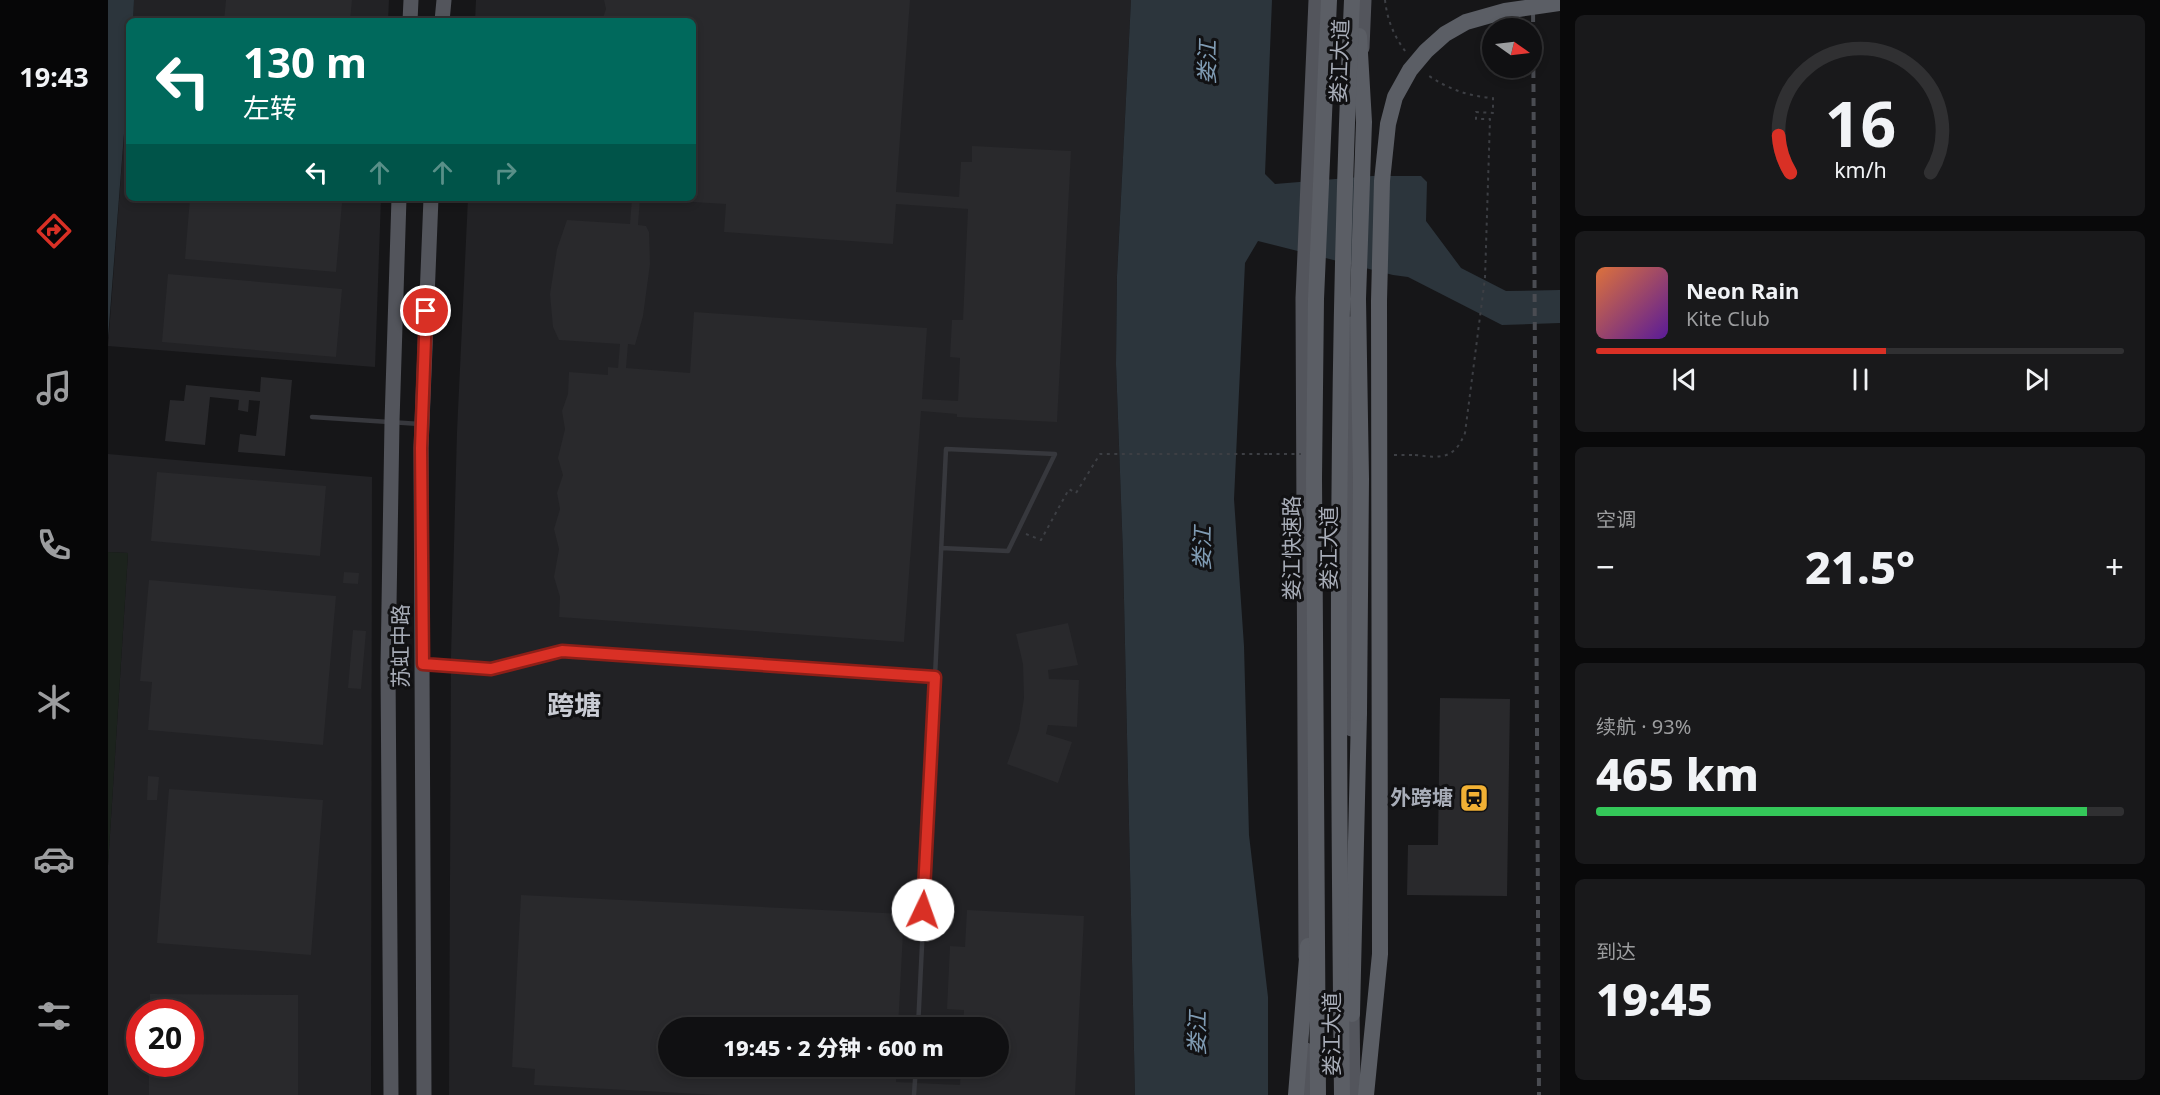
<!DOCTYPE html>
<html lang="zh">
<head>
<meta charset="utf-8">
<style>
	:root { --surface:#101012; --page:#19191b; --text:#f1f3f6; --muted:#9c9d9f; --line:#303032; --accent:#d93025 }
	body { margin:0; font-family:"Noto Sans","Noto Sans SC",sans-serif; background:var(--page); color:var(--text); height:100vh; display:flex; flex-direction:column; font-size:22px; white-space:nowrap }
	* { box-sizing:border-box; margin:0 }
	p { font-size:20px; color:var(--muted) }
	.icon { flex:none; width:33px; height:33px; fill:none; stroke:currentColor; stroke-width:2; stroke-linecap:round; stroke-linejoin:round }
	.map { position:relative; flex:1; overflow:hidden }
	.details { display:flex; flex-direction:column; gap:15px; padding:15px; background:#09090a; width:600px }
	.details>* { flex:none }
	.hud { position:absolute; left:18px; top:18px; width:570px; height:183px; border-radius:9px; box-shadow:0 3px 9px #0003,0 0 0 2px var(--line); background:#00695c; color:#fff; overflow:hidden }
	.needle { width:39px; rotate:104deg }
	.controls { position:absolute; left:1374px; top:18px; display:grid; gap:12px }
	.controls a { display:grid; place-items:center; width:60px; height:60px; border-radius:50%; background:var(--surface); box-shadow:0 3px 9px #0003,0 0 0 2px var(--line); font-size:30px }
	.speed { position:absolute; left:18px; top:999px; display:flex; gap:12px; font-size:30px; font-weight:700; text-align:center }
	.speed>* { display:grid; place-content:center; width:78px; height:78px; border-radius:50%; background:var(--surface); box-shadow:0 3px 9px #0003,0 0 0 2px var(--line); line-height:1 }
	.speed .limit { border:9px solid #d22; background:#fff; color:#111 }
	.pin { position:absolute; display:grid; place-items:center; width:51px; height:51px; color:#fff; margin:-26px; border:3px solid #fff; border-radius:50%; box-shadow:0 2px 6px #0007 }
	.me { position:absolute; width:66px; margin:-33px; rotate:3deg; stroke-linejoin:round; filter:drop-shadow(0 0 4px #0008) }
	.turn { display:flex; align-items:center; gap:21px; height:126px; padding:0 18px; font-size:27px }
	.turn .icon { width:78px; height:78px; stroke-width:2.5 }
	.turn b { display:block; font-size:42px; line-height:51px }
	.lanes { display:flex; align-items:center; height:57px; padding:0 18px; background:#0003; justify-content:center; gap:30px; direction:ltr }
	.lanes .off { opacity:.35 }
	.big { font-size:45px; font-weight:800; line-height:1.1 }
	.details .card { flex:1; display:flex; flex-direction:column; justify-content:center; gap:9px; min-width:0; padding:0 21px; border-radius:9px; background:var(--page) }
	.details .dial { align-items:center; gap:0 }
	.dial svg { height:156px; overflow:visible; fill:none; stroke:var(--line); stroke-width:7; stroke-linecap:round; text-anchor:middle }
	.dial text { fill:var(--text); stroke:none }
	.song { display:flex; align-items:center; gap:18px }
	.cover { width:72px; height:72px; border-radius:9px; background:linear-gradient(135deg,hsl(20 70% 55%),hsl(270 70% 35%)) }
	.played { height:6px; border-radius:3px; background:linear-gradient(90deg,var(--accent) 55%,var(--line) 55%) }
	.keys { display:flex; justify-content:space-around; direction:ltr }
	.heat { display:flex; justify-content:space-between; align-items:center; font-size:33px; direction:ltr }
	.charge { height:9px; border-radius:4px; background:linear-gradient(90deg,#34c759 93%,var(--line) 0) }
	.trip { position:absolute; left:550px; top:1017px; width:351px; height:60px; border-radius:30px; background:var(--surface); box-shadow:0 3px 9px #0003,0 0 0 2px var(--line); font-weight:800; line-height:60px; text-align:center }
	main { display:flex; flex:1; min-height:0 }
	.tabs { display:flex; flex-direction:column; width:108px; justify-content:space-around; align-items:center; background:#060607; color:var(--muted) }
	.tabs .icon { width:42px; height:42px }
	.tabs .on { color:var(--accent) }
	.tabs b { font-size:27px; color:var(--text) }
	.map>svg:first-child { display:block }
	.built { fill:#222225; fill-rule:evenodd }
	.green { fill:#1c231d }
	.water { fill:#2c353c }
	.building { fill:#29292c }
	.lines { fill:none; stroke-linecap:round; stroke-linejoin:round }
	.path { stroke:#3d3f44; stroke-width:2; stroke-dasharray:3 4.5; stroke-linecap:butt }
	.service { stroke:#37383d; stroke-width:4.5 }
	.primary { stroke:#53555c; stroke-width:15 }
	.trunk { stroke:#5b5e65; stroke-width:16 }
	.rail { stroke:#4a4c52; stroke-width:4; stroke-dasharray:8 6; stroke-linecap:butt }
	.path-bridge { stroke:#3d3f44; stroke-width:2; stroke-dasharray:3 4.5; stroke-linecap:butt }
	.trunk-bridge { stroke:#5b5e65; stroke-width:16 }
	.route-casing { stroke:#8d1f18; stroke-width:15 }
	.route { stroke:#d93025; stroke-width:10 }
	.labels { text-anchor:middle; stroke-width:6; stroke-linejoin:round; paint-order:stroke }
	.street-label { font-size:21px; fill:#a8adb8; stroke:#111113 }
	.poi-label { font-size:21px; font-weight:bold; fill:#a8adb8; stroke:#111113; text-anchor:end }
	.water-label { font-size:22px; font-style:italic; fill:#7f9bb3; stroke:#111113 }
	.district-label { font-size:27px; font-weight:bold; fill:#c9ccd4; stroke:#111113 }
</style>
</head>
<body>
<main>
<nav class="tabs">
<b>19:43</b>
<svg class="icon on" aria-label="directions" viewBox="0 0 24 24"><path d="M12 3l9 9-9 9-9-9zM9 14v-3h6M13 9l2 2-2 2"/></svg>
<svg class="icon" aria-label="music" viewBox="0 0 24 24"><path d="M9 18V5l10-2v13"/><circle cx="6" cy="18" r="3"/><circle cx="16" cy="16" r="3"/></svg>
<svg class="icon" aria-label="phone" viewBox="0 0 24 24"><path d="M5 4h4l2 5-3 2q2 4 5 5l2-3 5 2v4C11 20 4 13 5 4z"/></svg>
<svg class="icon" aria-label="climate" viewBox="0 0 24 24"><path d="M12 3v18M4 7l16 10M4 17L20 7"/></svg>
<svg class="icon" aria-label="car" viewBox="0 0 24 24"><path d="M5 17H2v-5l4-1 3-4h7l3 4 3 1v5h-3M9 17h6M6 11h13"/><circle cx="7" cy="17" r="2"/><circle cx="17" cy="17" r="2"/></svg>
<svg class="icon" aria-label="filters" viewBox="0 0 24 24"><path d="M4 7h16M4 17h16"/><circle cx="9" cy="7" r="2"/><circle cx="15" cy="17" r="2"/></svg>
</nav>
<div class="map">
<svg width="1452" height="1095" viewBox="0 0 1452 1095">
	<rect width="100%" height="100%" fill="#161618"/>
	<g class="built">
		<polygon points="26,0 281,0 280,21 25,21"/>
		<path d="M368 0H1023L1009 276 1008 364 1015 554 1027 1095H341L343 657 349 432 360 198H585V21H367ZM561 1028H891V1066H561Z"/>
		<polygon points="21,70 21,198 273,198 267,367 0,346"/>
		<path d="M0 454 264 477 263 1095H0V865L20 553 0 552ZM32 1012H82V1064H32Z"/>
	</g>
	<polygon class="green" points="0,552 20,553 0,865"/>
	<g class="water">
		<polygon points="0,0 26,0 25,21 21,21 21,70 0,338"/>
		<polygon points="1023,0 1164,0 1157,174 1167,184 1264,176 1313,176 1319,182 1318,221 1353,268 1398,291 1452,290 1452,323 1394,325 1300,277 1285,275 1150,241 1137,263 1126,499 1136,646 1141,835 1160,997 1160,1095 1027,1095 1015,554 1008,364 1009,276"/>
	</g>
	<g class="building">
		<polygon points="118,0 244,0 242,21 116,21"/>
		<polygon points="496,0 802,0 788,192 851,197 853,162 864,162 864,146 963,151 949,422 849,417 849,414 813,411 796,642 451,617 452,597 446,577 451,549 446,529 452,509 449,493 455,475 450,458 457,429 454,411 460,394 461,372 500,375 500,367 510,368 512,344 451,340 445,327 442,294 449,249 459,220 522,224 524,198 532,198 530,225 538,226 541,232 542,264 535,316 527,345 520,344 518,368 582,373 586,312 819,328 814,399 850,401 852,358 842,357 844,320 855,320 860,209 788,204 785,244 616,232 618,204 552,200 552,198 585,198 585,21 494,21 498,9"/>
		<polygon points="82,198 172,198 234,203 228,272 77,259"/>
		<polygon points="60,274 234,289 228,357 54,342"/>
		<polygon points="153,377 184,380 177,456 130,452 132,434 148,436 152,401 141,400 140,412 130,410 131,400 102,397 97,445 57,441 62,400 76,401 78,385 152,392"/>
		<polygon points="49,472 218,486 212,556 43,541"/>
		<polygon points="236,572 251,573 250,584 235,583"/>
		<polygon points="41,580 228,596 215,745 40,730 44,682 32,681"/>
		<polygon points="960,623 970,665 940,670 941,679 971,680 969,727 940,725 938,734 964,742 950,783 899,764 911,730 916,698 915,664 908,634"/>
		<polygon points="245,630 258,631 253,689 240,688"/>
		<polygon points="1332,698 1402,699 1399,896 1299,895 1300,845 1330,845"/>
		<polygon points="40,776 51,777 49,800 39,800"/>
		<polygon points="61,789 215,800 203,955 49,943"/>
		<polygon points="413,895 796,914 790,1028 561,1028 561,1066 788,1066 788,1082 852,1085 853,1066 891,1066 891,1028 855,1028 856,1010 839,1009 842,946 857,947 859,910 976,916 967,1095 610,1095 426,1085 427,1069 404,1067"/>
		<polygon points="42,994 190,995 190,1095 41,1095 41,1064 82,1064 82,1012 42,1012"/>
	</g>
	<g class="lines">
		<g class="path">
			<path d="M1277 0C1279 19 1286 37 1298 52"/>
			<path d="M1307 455C1333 458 1346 460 1357 433L1377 278 1382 119H1368V112L1385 113V98C1359 96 1340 89 1318 74"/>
			<polyline points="918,534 933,540 961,489 968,493 992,454 1161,454"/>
		</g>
		<g class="service">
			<polyline points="204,417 312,424"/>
			<polyline points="317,664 383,669 454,651 827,677"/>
			<polyline points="810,1028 838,449 947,454 900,551 833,548"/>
			<polyline points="806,1095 808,1066"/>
		</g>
		<g class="primary">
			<polyline points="302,21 303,0"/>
			<polyline points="334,21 336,0"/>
			<polyline points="1254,48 1256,0"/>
			<polyline points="1243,324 1241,479 1243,729"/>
			<polyline points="1198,957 1195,298 1208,0"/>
			<polyline points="1244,1002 1245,1095"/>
			<polyline points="1198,1050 1198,1095"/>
			<polyline points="283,1095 280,667 284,422 291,198"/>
			<polyline points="316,1095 313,448 323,198"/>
		</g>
		<polyline class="trunk" points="1244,1014 1251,713"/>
		<polyline class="rail" points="1425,0 1431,1095"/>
		<g class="path-bridge">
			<polyline points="1161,454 1193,454"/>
			<polyline points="1286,455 1307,455"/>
		</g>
		<g class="trunk-bridge">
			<polyline points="1251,713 1253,479 1250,299 1256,122 1251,36"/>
			<polyline points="1188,1095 1200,946"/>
			<polyline points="1210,1095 1206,478 1208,299 1221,0"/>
			<path d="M1234 1095C1230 730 1227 365 1244 0"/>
			<polyline points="1258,1095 1272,954 1271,301 1274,181 1280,124 1287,97 1302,70 1318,51 1337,34 1358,22 1397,11 1452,3"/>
		</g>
	</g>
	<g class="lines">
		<g class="route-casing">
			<polyline id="route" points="318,311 313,448 315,664 383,669 454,651 827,677 815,910"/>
		</g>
		<use href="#route" class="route"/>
	</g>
	<defs>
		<g id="station-square" transform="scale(1.5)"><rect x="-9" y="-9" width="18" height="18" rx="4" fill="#f2b134" stroke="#111113"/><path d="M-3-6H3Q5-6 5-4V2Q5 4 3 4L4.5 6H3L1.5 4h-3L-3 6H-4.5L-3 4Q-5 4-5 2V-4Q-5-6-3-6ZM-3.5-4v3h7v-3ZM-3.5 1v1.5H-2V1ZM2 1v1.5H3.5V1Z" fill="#111"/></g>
	</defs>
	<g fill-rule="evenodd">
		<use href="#station-square" x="1366" y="798"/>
	</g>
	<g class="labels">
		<g class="street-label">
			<text transform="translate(1232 61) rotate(-88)" y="7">娄江大道</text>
			<text transform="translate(1184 548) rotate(-90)" y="7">娄江快速路</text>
			<text transform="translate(1221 548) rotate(-90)" y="7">娄江大道</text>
			<text transform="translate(293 646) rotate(-90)" y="7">苏虹中路</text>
			<text transform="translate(1224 1034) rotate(-90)" y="7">娄江大道</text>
		</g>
		<g class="poi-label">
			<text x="1345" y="805">外跨塘</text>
		</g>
		<g class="water-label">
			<text transform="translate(1099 62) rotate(-89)" y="8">娄江</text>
			<text transform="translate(1094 548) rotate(-89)" y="8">娄江</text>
			<text transform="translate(1089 1033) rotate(-89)" y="8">娄江</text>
		</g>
		<g class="district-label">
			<text x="466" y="715">跨塘</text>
		</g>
	</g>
</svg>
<div class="controls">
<a><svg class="needle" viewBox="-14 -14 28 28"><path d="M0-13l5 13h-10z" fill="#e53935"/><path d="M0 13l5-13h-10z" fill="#9c9d9f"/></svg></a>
</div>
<div class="speed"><div class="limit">20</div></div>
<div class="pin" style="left:318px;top:311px;background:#d93025"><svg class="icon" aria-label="arrive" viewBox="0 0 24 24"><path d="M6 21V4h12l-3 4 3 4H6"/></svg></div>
<svg class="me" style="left:815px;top:910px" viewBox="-20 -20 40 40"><circle r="19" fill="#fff"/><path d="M0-13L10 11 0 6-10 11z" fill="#d93025"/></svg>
<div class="trip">19:45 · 2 分钟 · 600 m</div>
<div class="hud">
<div class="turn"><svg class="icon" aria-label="left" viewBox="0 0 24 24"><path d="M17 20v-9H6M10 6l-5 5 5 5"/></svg><div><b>130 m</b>左转</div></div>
<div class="lanes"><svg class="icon" aria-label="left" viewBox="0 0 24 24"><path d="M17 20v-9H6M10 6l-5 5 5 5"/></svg><svg class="icon off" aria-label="ahead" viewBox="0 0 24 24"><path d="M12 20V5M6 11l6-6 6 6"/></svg><svg class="icon off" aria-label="ahead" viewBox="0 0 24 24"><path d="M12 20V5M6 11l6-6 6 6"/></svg><svg class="icon off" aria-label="right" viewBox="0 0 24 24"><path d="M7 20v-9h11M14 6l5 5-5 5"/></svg></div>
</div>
</div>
<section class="details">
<div class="card dial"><svg viewBox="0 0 100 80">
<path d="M14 69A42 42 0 1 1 86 69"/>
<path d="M14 69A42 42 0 0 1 8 50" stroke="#d93025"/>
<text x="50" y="56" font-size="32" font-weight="700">16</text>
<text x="50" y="72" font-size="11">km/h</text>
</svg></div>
<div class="card">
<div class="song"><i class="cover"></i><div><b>Neon Rain</b><p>Kite Club</p></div></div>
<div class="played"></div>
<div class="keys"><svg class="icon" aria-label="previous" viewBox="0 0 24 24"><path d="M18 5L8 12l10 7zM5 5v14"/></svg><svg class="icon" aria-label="pause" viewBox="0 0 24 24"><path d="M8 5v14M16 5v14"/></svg><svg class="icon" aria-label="next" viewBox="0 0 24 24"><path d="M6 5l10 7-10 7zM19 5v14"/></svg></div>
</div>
<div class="card"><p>空调</p>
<div class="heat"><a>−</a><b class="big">21.5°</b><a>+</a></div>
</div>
<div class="card"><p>续航 · 93%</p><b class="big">465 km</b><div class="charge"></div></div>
<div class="card"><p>到达</p><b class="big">19:45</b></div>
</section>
</main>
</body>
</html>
